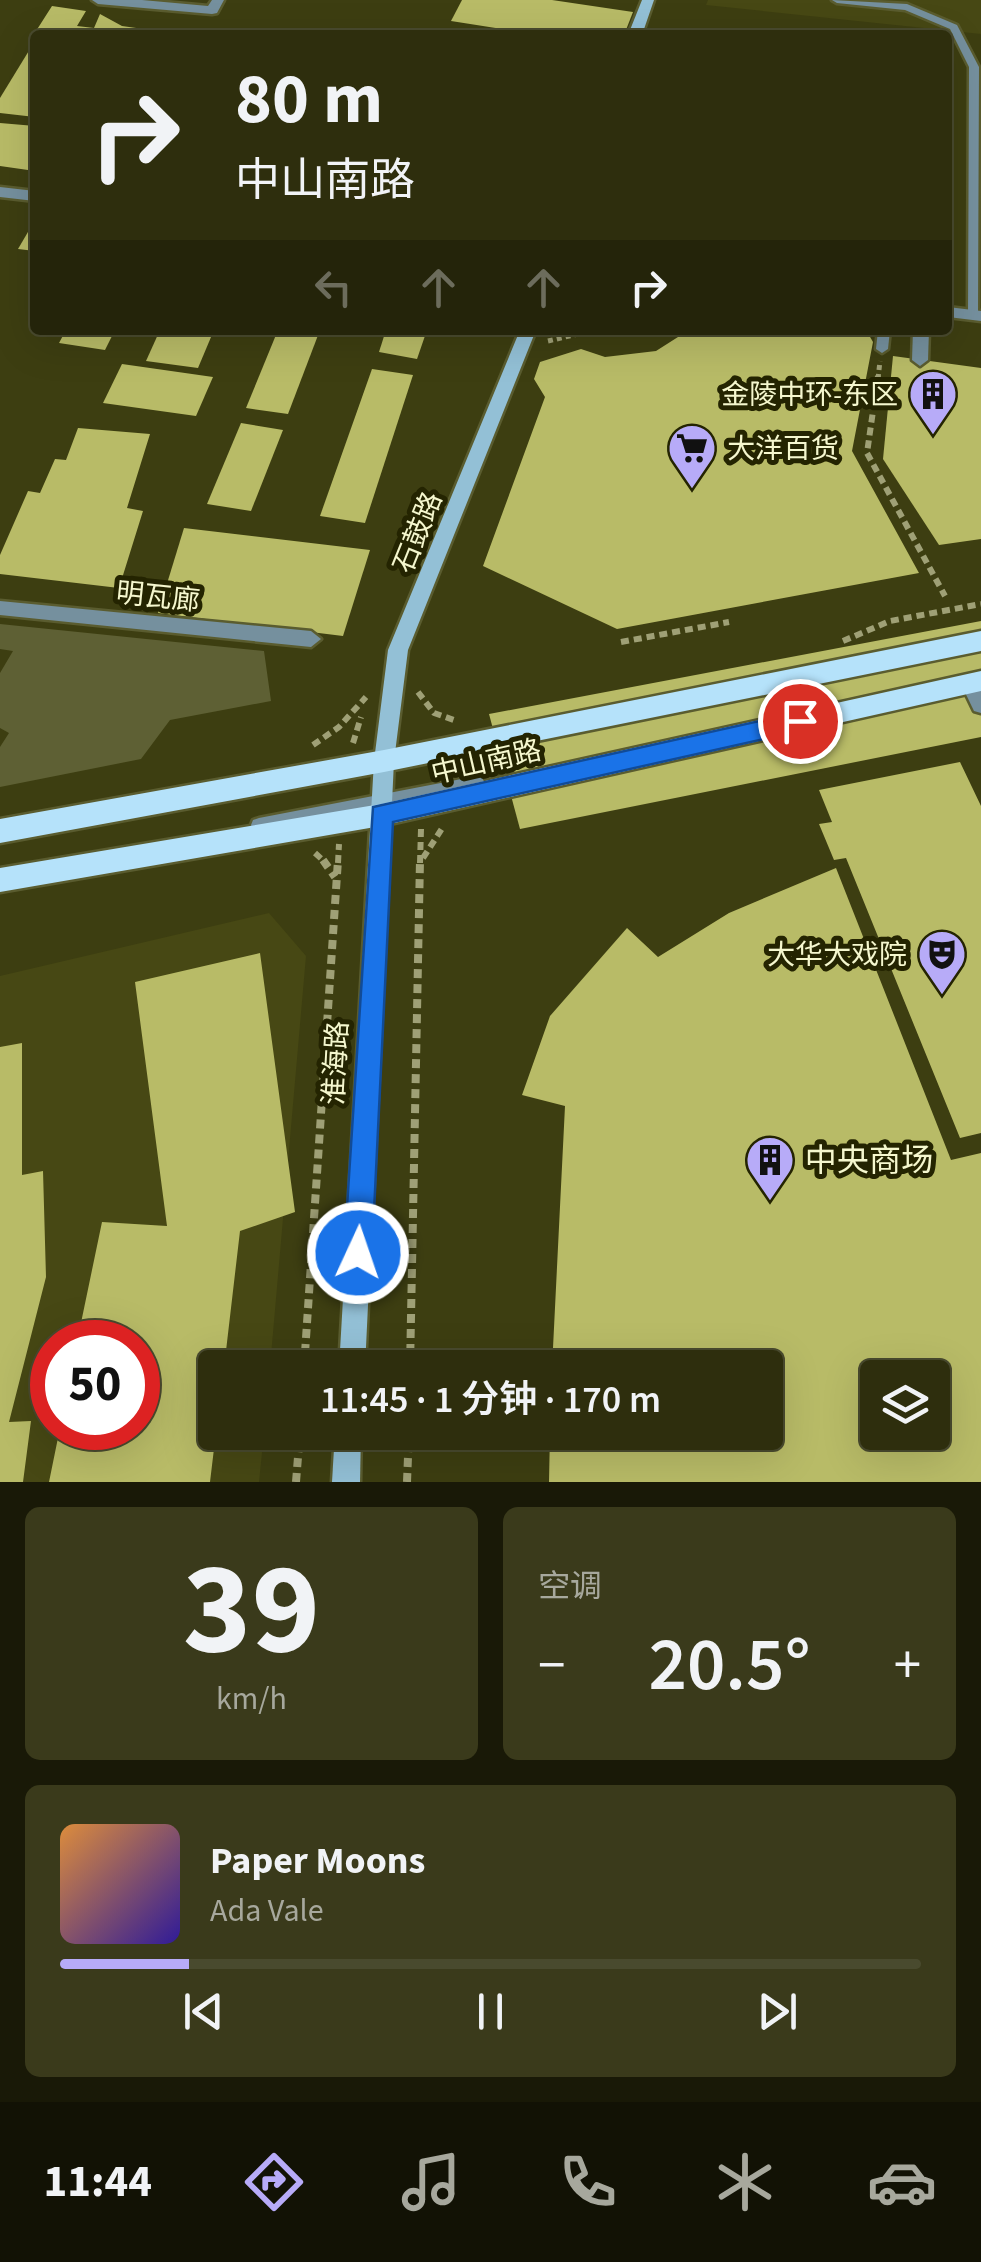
<!DOCTYPE html>
<html lang="zh">
<head>
<meta charset="utf-8">
<style>
	:root { --surface:#2e2e0d; --page:#3a3a1b; --text:#f1f3f6; --muted:#a7a89d; --line:#494a2e; --accent:#b7abf8 }
	body { margin:0; font-family:"Source Sans 3","Noto Sans SC",sans-serif; background:var(--page); color:var(--text); height:100vh; display:flex; flex-direction:column; font-size:38px; white-space:nowrap }
	* { box-sizing:border-box; margin:0 }
	p { font-size:32px; color:var(--muted) }
	.icon { flex:none; width:55px; height:55px; fill:none; stroke:currentColor; stroke-width:2; stroke-linecap:round; stroke-linejoin:round }
	.map { position:relative; height:1482px; overflow:hidden }
	.panel { display:flex; flex-direction:column; gap:25px; padding:25px; background:#191907; flex:1 }
	.panel>* { flex:none }
	.top-card { position:absolute; left:30px; top:30px; width:922px; height:305px; border-radius:10px; box-shadow:0 10px 40px #0002,0 0 0 2px var(--line); background:#2e2e0d; color:var(--text); overflow:hidden }
	.buttons { position:absolute; left:860px; top:1360px; display:grid; gap:20px }
	.buttons a { display:grid; place-items:center; width:90px; height:90px; border-radius:10px; background:var(--surface); box-shadow:0 10px 40px #0002,0 0 0 2px var(--line); font-size:50px }
	.speed { position:absolute; left:30px; top:1320px; display:flex; gap:20px; font-size:50px; font-weight:700; text-align:center }
	.speed>* { display:grid; place-content:center; width:130px; height:130px; border-radius:50%; background:var(--surface); box-shadow:0 10px 40px #0002,0 0 0 2px var(--line); line-height:1 }
	.speed .limit { border:15px solid #d22; background:#fff; color:#111 }
	.pin { position:absolute; display:grid; place-items:center; width:85px; height:85px; color:#fff; margin:-42px; border:5px solid #fff; border-radius:50%; box-shadow:0 2px 10px #0007 }
	.me { position:absolute; width:110px; margin:-55px; rotate:3deg; stroke-linejoin:round; filter:drop-shadow(0 0 8px #0008) }
	.turn { display:flex; align-items:center; gap:35px; height:210px; padding:0 40px; font-size:45px }
	.turn .icon { width:130px; height:130px; stroke-width:2.5 }
	.turn b { display:block; font-size:70px; line-height:85px }
	.lanes { display:flex; align-items:center; height:95px; padding:0 40px; background:#0003; justify-content:center; gap:50px; direction:ltr }
	.lanes .off { opacity:.35 }
	.big { font-size:75px; font-weight:600; line-height:1.1 }
	.panel .card { flex:1; display:flex; flex-direction:column; justify-content:center; gap:15px; min-width:0; padding:0 35px; border-radius:15px; background:var(--page) }
	.panel .dial { align-items:center; gap:0 }
	.dial b { font-size:130px; line-height:1 }
	.song { display:flex; align-items:center; gap:30px }
	.cover { width:120px; height:120px; border-radius:15px; background:linear-gradient(135deg,hsl(30 70% 55%),hsl(250 70% 35%)) }
	.played { height:10px; border-radius:5px; background:linear-gradient(90deg,var(--accent) 15%,var(--line) 15%) }
	.keys { display:flex; justify-content:space-around; direction:ltr }
	.heat { display:flex; justify-content:space-between; align-items:center; font-size:55px; direction:ltr }
	.panel .tiles { flex:1; display:grid; gap:25px; grid-template-columns:1fr 1fr }
	.card:last-child { grid-column:span 2 }
	.trip { position:absolute; left:198px; top:1350px; width:585px; height:100px; border-radius:10px; background:var(--surface); box-shadow:0 10px 40px #0002,0 0 0 2px var(--line); font-weight:600; line-height:100px; text-align:center }
	.tab-bar { display:flex; height:160px; justify-content:space-around; align-items:center; background:#121205; color:var(--muted) }
	.tab-bar .icon { width:70px; height:70px }
	.tab-bar .selected { color:var(--accent) }
	.tab-bar b { font-size:45px; color:var(--text) }
	.map>svg:first-child { display:block }
	.built { fill:#474814; fill-rule:evenodd }
	.green { fill:#5e6034 }
	.building { fill:#b8bb67; fill-rule:evenodd }
	.lines { fill:none; stroke-linecap:round; stroke-linejoin:round }
	.lane-casing { stroke:#5a5c2f; stroke-width:5 }
	.street-casing { stroke:#5a5c2f; stroke-width:5 }
	.secondary-casing { stroke:#5a5c2f; stroke-width:5 }
	.primary-casing { stroke:#5a5c2f; stroke-width:5 }
	.path-far2 { stroke:#9fa076; stroke-width:5; stroke-dasharray:5 4; stroke-linecap:butt }
	.path-far1 { stroke:#9fa076; stroke-width:6; stroke-dasharray:8 5; stroke-linecap:butt }
	.path { stroke:#9fa076; stroke-width:8; stroke-dasharray:9 6; stroke-linecap:butt }
	.lane { fill:#75909e; fill-rule:evenodd }
	.street { fill:#75909e; fill-rule:evenodd }
	.secondary { fill:#93c0d6; fill-rule:evenodd }
	.primary { fill:#b5e2fa; fill-rule:evenodd }
	.route { fill:#1a73e8; stroke:#114b97; stroke-width:2.5 }
	.labels { text-anchor:middle; stroke-width:10; stroke-linejoin:round; paint-order:stroke }
	.poi-label { font-size:28px; fill:#f5f7ce; stroke:#242401; text-anchor:end }
	.street-label { font-size:28px; fill:#f5f7ce; stroke:#242401 }
	.near-poi-label { font-size:32px; fill:#f5f7ce; stroke:#242401; text-anchor:start }
</style>
</head>
<body>
<div class="map">
<svg width="981" height="1482" viewBox="0 0 981 1482">
	<rect width="100%" height="100%" fill="#3d3e11"/>
	<g class="built">
		<polygon points="708,0 981,0 981,34 706,5"/>
		<path d="M269 913 306 956 270 1367 215 1368V1432L264 1433 259 1482H0V976ZM52 1342H138V1428H52Z"/>
	</g>
	<polygon class="green" points="0,624 264,651 271,701 170,720 141,759 0,787 0,747 9,733 0,728 0,673 13,651 0,649"/>
	<g class="building">
		<polygon points="462,0 552,0 633,12 624,35 540,35 451,21"/>
		<polygon points="52,6 86,11 77,26 94,28 100,14 122,26 186,35 35,35 35,42 29,42"/>
		<polygon points="30,49 35,49 35,117 0,113 0,98"/>
		<polygon points="0,123 35,126 35,171 0,166"/>
		<polygon points="35,220 35,251 18,249"/>
		<polygon points="66,330 115,330 105,350 59,343"/>
		<polygon points="160,330 214,330 198,368 146,361"/>
		<polygon points="278,330 320,330 288,414 246,408"/>
		<polygon points="386,330 427,330 417,359 379,352"/>
		<polygon points="689,330 866,330 873,342 852,451 919,573 617,629 483,566 545,397 534,379 540,362 581,349 605,357 656,351"/>
		<polygon points="893,356 981,368 981,539 939,545 883,459"/>
		<polygon points="122,364 213,377 196,416 103,403"/>
		<polygon points="372,369 413,375 365,523 320,516"/>
		<polygon points="241,423 283,430 251,511 207,504"/>
		<polygon points="78,428 150,434 127,508 143,511 119,588 0,574 0,555 28,491 40,493 55,459 66,460"/>
		<polygon points="184,528 370,550 343,636 158,613"/>
		<polygon points="981,621 981,737 520,829 489,714"/>
		<polygon points="960,762 981,806 981,1133 960,1138 846,858 834,860 819,824 832,822 819,790"/>
		<path d="M836 868 951 1160 981 1153V1482H549L550 1432H765V1368H552L565 1106 522 1095 550 1016 627 928 658 957 729 913ZM878 1378H932V1432H878Z"/>
		<polygon points="260,953 295,1212 240,1231 224,1368 215,1368 216,1432 210,1482 49,1482 60,1428 138,1428 138,1342 77,1342 102,1222 167,1226 135,982"/>
		<polygon points="22,1043 22,1175 43,1171 46,1277 9,1422 31,1421 23,1482 0,1482 0,1047"/>
	</g>
	<g class="lines">
		<g class="lane-casing">
			<g id="lane">
				<polygon points="832,0 907,4 957,25 979,67 978,318 974,319 968,315 969,67 950,29 905,10 837,3"/>
				<polygon points="878,330 890,330 888,349 882,353 876,349"/>
				<polygon points="477,776 482,778 485,783 482,788 477,790 259,832 253,830 251,825 253,820 259,818"/>
			</g>
		</g>
		<g class="street-casing">
			<g id="street">
				<polygon points="92,0 142,0 208,6 212,0 224,0 217,13 212,14 98,4"/>
				<polygon points="0,187 35,191 35,201 0,197"/>
				<polygon points="948,307 981,311 981,321 948,317"/>
				<polygon points="913,330 929,330 928,360 920,366 912,360"/>
				<polygon points="0,601 311,631 321,639 311,647 0,615"/>
				<polygon points="971,676 978,678 981,685 981,713 974,711 961,684 964,678"/>
			</g>
		</g>
		<g class="secondary-casing">
			<g id="secondary">
				<polygon points="642,0 654,0 642,35 628,35"/>
				<polygon points="520,330 536,330 408,650 394,761 365,1368 339,1368 374,761 388,650"/>
				<polygon points="335,1432 361,1432 360,1482 332,1482"/>
			</g>
		</g>
		<g class="primary-casing">
			<g id="primary">
				<polygon points="981,631 981,651 384,772 0,843 0,819 384,750"/>
				<polygon points="981,671 981,691 381,826 0,892 0,868 381,804"/>
			</g>
		</g>
		<g class="path-far2">
			<polyline points="548,341 595,330"/>
			<polyline points="878,379 880,361"/>
		</g>
		<g class="path-far1">
			<polyline points="878,376 867,453 945,596"/>
			<polyline points="843,641 890,621 981,604"/>
			<polyline points="621,642 729,622"/>
			<polyline points="418,692 434,713 454,720"/>
			<polyline points="353,743 361,717"/>
			<polyline points="313,745 339,727 366,697"/>
			<polyline points="315,853 326,863"/>
			<polyline points="423,858 443,827"/>
			<polyline points="338,863 339,844"/>
			<polyline points="420,863 421,829"/>
		</g>
		<g class="path">
			<polyline points="323,860 335,877"/>
			<polyline points="304,1368 338,860"/>
			<polyline points="410,1368 420,860"/>
			<polyline points="296,1482 300,1432"/>
			<polyline points="407,1482 409,1432"/>
		</g>
		<use href="#lane" class="lane"/>
		<use href="#street" class="street"/>
		<use href="#secondary" class="secondary"/>
		<use href="#primary" class="primary"/>
	</g>
	<polygon class="route" points="800,712 812,721 800,731 393,822 372,1253 368,1263 358,1267 348,1263 344,1253 373,807"/>
	<defs>
		<g id="building-pin" transform="scale(2.5)"><path d="M0 17L-7.5 6A9.5 9.5 0 1 1 7.5 6Z" fill="#b7abf8" stroke="#242401"/><path d="M-4-6H4V6H1V3H-1V6H-4ZM-2.5-4.3h1.7v1.8h-1.7ZM.8-4.3h1.7v1.8H.8ZM-2.5-1h1.7V.8h-1.7ZM.8-1h1.7V.8H.8Z" fill="#111"/></g>
		<g id="supermarket-pin" transform="scale(2.5)"><path d="M0 17L-7.5 6A9.5 9.5 0 1 1 7.5 6Z" fill="#b7abf8" stroke="#242401"/><path d="M-6-5.5h2.5l.6 2H6L4.5 2H-2.5L-4.4-4H-6ZM-1.5 3.2a1.3 1.3 0 1 0 .1 0ZM3 3.2a1.3 1.3 0 1 0 .1 0Z" fill="#111"/></g>
		<g id="theatre-pin" transform="scale(2.5)"><path d="M0 17L-7.5 6A9.5 9.5 0 1 1 7.5 6Z" fill="#b7abf8" stroke="#242401"/><path d="M-5-5.5Q0-4 5-5.5V0Q5 5 0 6Q-5 5-5 0ZM-3.3-2.5H-1v1.5H-3.3ZM1-2.5H3.3v1.5H1ZM-2.8 1Q0 5.5 2.8 1Z" fill="#111"/></g>
	</defs>
	<g fill-rule="evenodd">
		<use href="#building-pin" x="933" y="394"/>
		<use href="#supermarket-pin" x="692" y="448"/>
		<use href="#theatre-pin" x="942" y="954"/>
		<use href="#building-pin" x="770" y="1160"/>
	</g>
	<g class="labels">
		<g class="poi-label">
			<text x="898" y="404">金陵中环-东区</text>
			<text x="727" y="458" text-anchor="start">大洋百货</text>
			<text x="907" y="964">大华大戏院</text>
		</g>
		<g class="street-label">
			<text transform="translate(417 532) rotate(-68)" y="10">石鼓路</text>
			<text transform="translate(158 596) rotate(6)" y="10">明瓦廊</text>
			<text transform="translate(486 761) rotate(-13)" y="10">中山南路</text>
			<text transform="translate(335 1063) rotate(-87)" y="10">淮海路</text>
		</g>
		<g class="near-poi-label">
			<text x="805" y="1171">中央商场</text>
		</g>
	</g>
</svg>
<div class="buttons">
<a><svg class="icon" aria-label="layers" viewBox="0 0 24 24"><path d="M12 4l9 5-9 5-9-5zM3 14l9 5 9-5"/></svg></a>
</div>
<div class="speed"><div class="limit">50</div></div>
<div class="pin" style="left:800px;top:721px;background:#d93025"><svg class="icon" aria-label="arrive" viewBox="0 0 24 24"><path d="M6 21V4h12l-3 4 3 4H6"/></svg></div>
<svg class="me" style="left:358px;top:1253px" viewBox="-20 -20 40 40"><circle r="17" fill="#1a73e8" stroke="#fff" stroke-width="3"/><path d="M0-11L8 9 0 5-8 9z" fill="#fff"/></svg>
<div class="trip">11:45 · 1 分钟 · 170 m</div>
<div class="top-card">
<div class="turn"><svg class="icon" aria-label="right" viewBox="0 0 24 24"><path d="M7 20v-9h11M14 6l5 5-5 5"/></svg><div><b>80 m</b>中山南路</div></div>
<div class="lanes"><svg class="icon off" aria-label="left" viewBox="0 0 24 24"><path d="M17 20v-9H6M10 6l-5 5 5 5"/></svg><svg class="icon off" aria-label="ahead" viewBox="0 0 24 24"><path d="M12 20V5M6 11l6-6 6 6"/></svg><svg class="icon off" aria-label="ahead" viewBox="0 0 24 24"><path d="M12 20V5M6 11l6-6 6 6"/></svg><svg class="icon" aria-label="right" viewBox="0 0 24 24"><path d="M7 20v-9h11M14 6l5 5-5 5"/></svg></div>
</div>
</div>
<section class="panel">
<div class="tiles">
<div class="card dial"><b>39</b><p>km/h</p></div>
<div class="card"><p>空调</p>
<div class="heat"><a>−</a><b class="big">20.5°</b><a>+</a></div>
</div>
<div class="card">
<div class="song"><i class="cover"></i><div><b>Paper Moons</b><p>Ada Vale</p></div></div>
<div class="played"></div>
<div class="keys"><svg class="icon" aria-label="previous" viewBox="0 0 24 24"><path d="M18 5L8 12l10 7zM5 5v14"/></svg><svg class="icon" aria-label="pause" viewBox="0 0 24 24"><path d="M8 5v14M16 5v14"/></svg><svg class="icon" aria-label="next" viewBox="0 0 24 24"><path d="M6 5l10 7-10 7zM19 5v14"/></svg></div>
</div>
</div>
</section>
<nav class="tab-bar">
<b>11:44</b>
<svg class="icon selected" aria-label="directions" viewBox="0 0 24 24"><path d="M12 3l9 9-9 9-9-9zM9 14v-3h6M13 9l2 2-2 2"/></svg>
<svg class="icon" aria-label="music" viewBox="0 0 24 24"><path d="M9 18V5l10-2v13"/><circle cx="6" cy="18" r="3"/><circle cx="16" cy="16" r="3"/></svg>
<svg class="icon" aria-label="phone" viewBox="0 0 24 24"><path d="M5 4h4l2 5-3 2q2 4 5 5l2-3 5 2v4C11 20 4 13 5 4z"/></svg>
<svg class="icon" aria-label="climate" viewBox="0 0 24 24"><path d="M12 3v18M4 7l16 10M4 17L20 7"/></svg>
<svg class="icon" aria-label="car" viewBox="0 0 24 24"><path d="M5 17H2v-5l4-1 3-4h7l3 4 3 1v5h-3M9 17h6M6 11h13"/><circle cx="7" cy="17" r="2"/><circle cx="17" cy="17" r="2"/></svg>
</nav>
</body>
</html>
